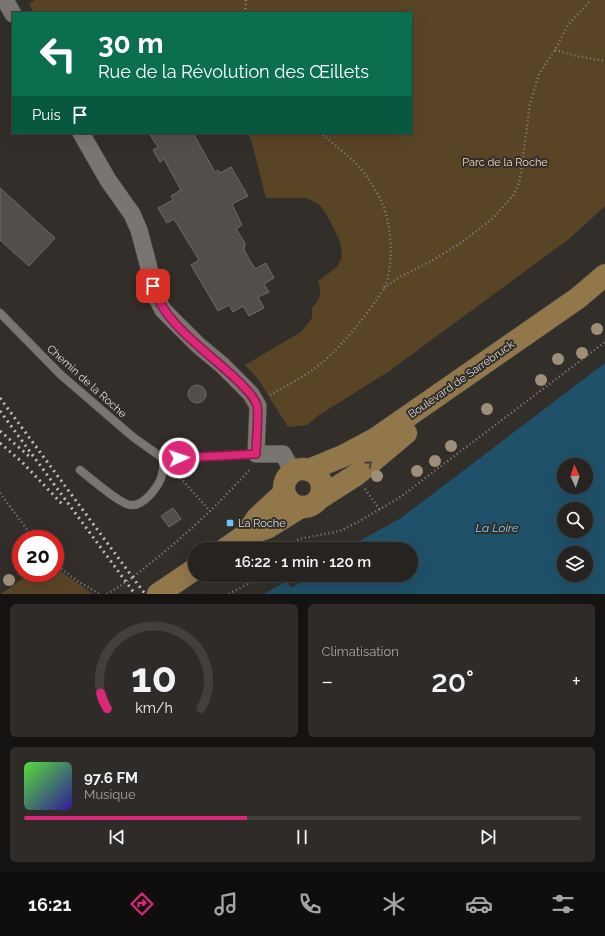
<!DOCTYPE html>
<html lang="fr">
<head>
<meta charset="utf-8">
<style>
	:root { --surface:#262320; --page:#2e2b29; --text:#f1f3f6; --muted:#a4a4a5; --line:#42403e; --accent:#db2777 }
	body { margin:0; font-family:Raleway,sans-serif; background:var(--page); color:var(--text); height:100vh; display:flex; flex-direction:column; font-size:15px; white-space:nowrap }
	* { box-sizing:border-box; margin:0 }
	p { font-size:13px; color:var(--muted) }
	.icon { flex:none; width:22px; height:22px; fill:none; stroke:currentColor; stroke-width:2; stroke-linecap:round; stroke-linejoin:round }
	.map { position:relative; height:594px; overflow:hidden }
	.sheet { display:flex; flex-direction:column; gap:10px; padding:10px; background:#151312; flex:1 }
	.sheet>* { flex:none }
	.top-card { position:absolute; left:12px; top:12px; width:400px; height:122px; border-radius:0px; box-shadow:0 4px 16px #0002,0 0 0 1px var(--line); background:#0b6e4f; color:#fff; overflow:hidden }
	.needle { width:26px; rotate:356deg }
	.controls { position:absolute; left:557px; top:458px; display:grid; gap:8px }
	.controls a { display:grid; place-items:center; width:36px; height:36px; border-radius:50%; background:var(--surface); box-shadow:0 4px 16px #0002,0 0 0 1px var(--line); font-size:20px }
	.speed { position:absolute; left:12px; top:530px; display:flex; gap:8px; font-size:20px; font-weight:700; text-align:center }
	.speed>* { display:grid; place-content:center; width:52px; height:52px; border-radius:50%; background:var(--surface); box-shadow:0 4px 16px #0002,0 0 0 1px var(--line); line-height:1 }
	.speed .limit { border:6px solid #d22; background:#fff; color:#111 }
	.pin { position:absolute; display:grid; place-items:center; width:34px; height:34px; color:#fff; margin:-17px; border-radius:8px; box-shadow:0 2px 6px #0006 }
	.me { position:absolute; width:44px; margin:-22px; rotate:87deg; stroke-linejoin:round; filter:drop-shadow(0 0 3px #0008) }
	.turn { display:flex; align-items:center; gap:14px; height:84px; padding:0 20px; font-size:18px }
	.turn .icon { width:52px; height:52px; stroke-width:2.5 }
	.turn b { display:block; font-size:28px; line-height:34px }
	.then { display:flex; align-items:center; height:38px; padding:0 20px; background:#0003; gap:8px; font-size:15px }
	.big { font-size:30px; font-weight:600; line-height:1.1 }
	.sheet .card { flex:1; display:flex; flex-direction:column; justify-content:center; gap:6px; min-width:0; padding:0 14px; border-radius:6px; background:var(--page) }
	.sheet .dial { align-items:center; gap:0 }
	.dial svg { height:104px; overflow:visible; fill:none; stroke:var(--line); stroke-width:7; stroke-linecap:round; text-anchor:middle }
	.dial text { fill:var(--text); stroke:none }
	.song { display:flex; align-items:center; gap:12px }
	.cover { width:48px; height:48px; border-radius:6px; background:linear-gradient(135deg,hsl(110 70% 55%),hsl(250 70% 35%)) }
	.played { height:4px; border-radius:2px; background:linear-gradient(90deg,var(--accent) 40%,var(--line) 40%) }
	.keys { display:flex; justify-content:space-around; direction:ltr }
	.heat { display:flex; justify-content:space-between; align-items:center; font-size:22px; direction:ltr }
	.sheet .tiles { flex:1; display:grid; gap:10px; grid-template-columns:1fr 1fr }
	.card:last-child { grid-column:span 2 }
	.trip { position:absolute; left:188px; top:542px; width:230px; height:40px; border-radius:20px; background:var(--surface); box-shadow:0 4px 16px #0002,0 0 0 1px var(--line); font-weight:600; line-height:40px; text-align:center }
	.tab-bar { display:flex; height:64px; justify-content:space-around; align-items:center; background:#0f0e0d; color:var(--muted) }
	.tab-bar .icon { width:28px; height:28px }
	.tab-bar .selected { color:var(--accent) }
	.tab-bar b { font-size:18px; color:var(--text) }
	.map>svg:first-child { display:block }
	.green { fill:#594426 }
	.water { fill:#20516a; fill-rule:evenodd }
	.building { fill:#524f4a; stroke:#6e6a66 }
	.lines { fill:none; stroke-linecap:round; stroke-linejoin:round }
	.lane-casing { stroke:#4c4a47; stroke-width:9 }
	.street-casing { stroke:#4c4a47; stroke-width:18 }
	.primary-casing { stroke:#4c4a47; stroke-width:23 }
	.path { stroke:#868380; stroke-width:2.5; stroke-dasharray:1 3; stroke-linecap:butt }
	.lane { stroke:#797671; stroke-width:8 }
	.street { stroke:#797671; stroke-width:17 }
	.primary { stroke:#92774b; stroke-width:22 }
	.rail { stroke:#c0bebb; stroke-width:3; stroke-dasharray:2 4; stroke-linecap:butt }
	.tree { fill:#9f8f79 }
	.oneway { stroke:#403a30 }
	.route-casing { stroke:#8e194d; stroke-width:10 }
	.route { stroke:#db2777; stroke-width:7 }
	.poi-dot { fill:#6bc3f2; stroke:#322f2b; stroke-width:1.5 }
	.labels { text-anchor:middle; stroke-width:4; stroke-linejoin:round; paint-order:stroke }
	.park-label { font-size:11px; fill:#f9deb8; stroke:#322f2b }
	.street-label { font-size:11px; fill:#dcdad7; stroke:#322f2b }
	.poi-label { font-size:11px; fill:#dcdad7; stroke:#322f2b; text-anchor:start }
	.water-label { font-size:12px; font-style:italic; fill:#81cdf8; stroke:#322f2b }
</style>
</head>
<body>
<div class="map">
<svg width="605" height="594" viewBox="0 0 605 594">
	<rect width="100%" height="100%" fill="#322f2b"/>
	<g class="green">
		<path d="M35 0H605V206L569 239 388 372 319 415 307 425 288 427 258 379 245 365 301 332 312 318V308C321 298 322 294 318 281L337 267 342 257 340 241 329 219 320 205 307 198H266L251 140 247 133H411V13H34L29 4Z"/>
		<polygon points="55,567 93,594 1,594 30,573 55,573"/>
	</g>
	<path class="water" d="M605 363V594H264L287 581 291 588 315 575H411V549H345L401 518ZM564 465H586V487H564ZM564 509H586V531H564ZM564 553H586V575H564Z"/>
	<g class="building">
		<polygon points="149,133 193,133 215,172 218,170 220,173 231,167 248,196 232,204 242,225 236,229 245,243 244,250 255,269 266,263 274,278 264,284 269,292 258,297 264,308 249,316 243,306 233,312 229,305 218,311 191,265 199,260 174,219 167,223 158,208 173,200 171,196 181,190 164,159 160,162 153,150 158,147"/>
		<polygon points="0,188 55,238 29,266 0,240"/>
		<circle cx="197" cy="394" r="9"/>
		<polygon points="173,508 181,519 169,527 161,516"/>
	</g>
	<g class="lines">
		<g class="lane-casing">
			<g id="lane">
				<polyline points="0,313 61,375 133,437 164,459"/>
				<polyline points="164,459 256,454"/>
				<path d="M80 470C89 477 121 505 131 505 138 506 145 500 149 496 161 483 163 476 164 459"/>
			</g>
		</g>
		<g class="street-casing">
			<g id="street">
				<polyline points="5,0 13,14"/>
				<polyline points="81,133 108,180 132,214 139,230 148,264 155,295 163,310 198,345 222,365 251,394 258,406 256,454 283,454 293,472"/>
			</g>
		</g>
		<g class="primary-casing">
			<g id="primary">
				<circle cx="303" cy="488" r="19"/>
				<polyline points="309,470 343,456 375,439 578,298 605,275"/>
				<polyline points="320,498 356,475 406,433"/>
				<polyline points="247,533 257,518 284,493"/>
				<polyline points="225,549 247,534 267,528 301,507"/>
				<polyline points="158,594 195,569"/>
			</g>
		</g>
		<g class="path">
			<polyline points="245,13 246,0"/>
			<polyline points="555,50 581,57 605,61"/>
			<polyline points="384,288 398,278 435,259 462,242 492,219 513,196 518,186 521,172 530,104 539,74 555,50 568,25 591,0"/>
			<path d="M270 395C288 385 308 375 324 361 340 348 384 296 388 278 393 256 391 223 382 203 378 193 371 183 365 174 353 158 335 146 321 133"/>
			<polyline points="175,472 210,511"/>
			<polyline points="365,489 380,510"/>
			<polyline points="0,493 34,539"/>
			<polyline points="284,549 299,539 340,531 358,522 399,498 605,342"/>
			<polyline points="55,564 78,581 99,594"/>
			<path d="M107 594C125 584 141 571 157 558 190 531 222 501 250 469"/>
			<polyline points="229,594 264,575"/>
		</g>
		<use href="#lane" class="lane"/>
		<use href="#street" class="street"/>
		<use href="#primary" class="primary"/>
		<g class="rail">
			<polyline points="0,398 145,594"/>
			<polyline points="0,411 135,594"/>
			<polyline points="0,431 30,457"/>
			<polyline points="0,443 22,462 63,505"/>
		</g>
	</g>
	<g class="tree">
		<circle cx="597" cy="329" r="6"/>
		<circle cx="582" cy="353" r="6"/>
		<circle cx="558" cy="359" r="6"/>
		<circle cx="541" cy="380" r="6"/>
		<circle cx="487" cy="409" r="6"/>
		<circle cx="451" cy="446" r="6"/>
		<circle cx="435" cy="461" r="6"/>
		<circle cx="417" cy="471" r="6"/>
		<circle cx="377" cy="476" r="6"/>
		<circle cx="9" cy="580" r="6"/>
	</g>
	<defs><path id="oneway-chevron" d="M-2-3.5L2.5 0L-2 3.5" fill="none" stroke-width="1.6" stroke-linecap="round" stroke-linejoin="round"/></defs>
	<use class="oneway" href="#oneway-chevron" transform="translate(369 464) rotate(-40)"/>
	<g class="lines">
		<g class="route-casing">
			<path id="route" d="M153 286C163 324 211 354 238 381 245 388 253 395 257 405 259 411 256 445 256 454L179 458"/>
		</g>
		<use href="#route" class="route"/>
	</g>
	<rect class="poi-dot" x="226" y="519" width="8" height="8" rx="2"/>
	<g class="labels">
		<g class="park-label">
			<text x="505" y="166">Parc de la Roche</text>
		</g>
		<g class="street-label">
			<text transform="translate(461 379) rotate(-35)" y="4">Boulevard de Sarrebruck</text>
			<text transform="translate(87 381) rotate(42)" y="4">Chemin de la Roche</text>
		</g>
		<g class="poi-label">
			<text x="238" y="527">La Roche</text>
		</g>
		<g class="water-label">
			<text x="497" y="532">La Loire</text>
		</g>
	</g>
</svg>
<div class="controls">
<a><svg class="needle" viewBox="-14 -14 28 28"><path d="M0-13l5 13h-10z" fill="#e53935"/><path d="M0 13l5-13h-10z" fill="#a4a4a5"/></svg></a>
<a><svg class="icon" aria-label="search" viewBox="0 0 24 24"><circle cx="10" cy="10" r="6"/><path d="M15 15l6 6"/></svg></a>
<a><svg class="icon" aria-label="layers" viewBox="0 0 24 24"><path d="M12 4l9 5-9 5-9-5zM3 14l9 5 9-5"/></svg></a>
</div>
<div class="speed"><div class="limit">20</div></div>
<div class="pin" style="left:153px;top:286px;background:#d93025"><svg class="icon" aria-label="arrive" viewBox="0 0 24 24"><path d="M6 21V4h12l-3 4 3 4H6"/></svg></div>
<svg class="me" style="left:179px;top:458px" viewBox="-20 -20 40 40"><circle r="17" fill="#db2777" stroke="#fff" stroke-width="3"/><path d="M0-11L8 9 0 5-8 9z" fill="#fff"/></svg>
<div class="trip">16:22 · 1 min · 120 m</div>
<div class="top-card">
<div class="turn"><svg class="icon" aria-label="left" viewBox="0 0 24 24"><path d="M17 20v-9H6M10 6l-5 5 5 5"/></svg><div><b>30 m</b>Rue de la Révolution des Œillets</div></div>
<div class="then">Puis<svg class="icon" aria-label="arrive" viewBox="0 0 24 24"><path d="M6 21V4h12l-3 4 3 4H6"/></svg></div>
</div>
</div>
<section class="sheet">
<div class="tiles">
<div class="card dial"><svg viewBox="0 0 100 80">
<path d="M14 69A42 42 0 1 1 86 69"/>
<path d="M14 69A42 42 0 0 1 9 57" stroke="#db2777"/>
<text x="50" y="56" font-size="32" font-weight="700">10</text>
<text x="50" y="72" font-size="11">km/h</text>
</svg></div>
<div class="card"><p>Climatisation</p>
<div class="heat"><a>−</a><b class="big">20°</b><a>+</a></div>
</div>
<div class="card">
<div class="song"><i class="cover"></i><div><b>97.6 FM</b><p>Musique</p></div></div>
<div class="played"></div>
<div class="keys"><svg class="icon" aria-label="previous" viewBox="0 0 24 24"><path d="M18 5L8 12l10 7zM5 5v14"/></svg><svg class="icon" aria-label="pause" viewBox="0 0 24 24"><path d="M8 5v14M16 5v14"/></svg><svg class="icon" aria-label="next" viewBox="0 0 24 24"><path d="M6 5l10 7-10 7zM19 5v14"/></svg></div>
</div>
</div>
</section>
<nav class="tab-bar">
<b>16:21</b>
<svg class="icon selected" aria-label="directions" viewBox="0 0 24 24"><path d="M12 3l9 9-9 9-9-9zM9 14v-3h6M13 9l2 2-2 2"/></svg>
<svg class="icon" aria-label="music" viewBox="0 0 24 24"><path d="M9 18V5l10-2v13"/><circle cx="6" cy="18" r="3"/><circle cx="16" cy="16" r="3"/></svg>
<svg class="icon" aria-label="phone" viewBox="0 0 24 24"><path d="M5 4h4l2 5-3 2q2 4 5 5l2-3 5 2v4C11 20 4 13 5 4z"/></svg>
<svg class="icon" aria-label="climate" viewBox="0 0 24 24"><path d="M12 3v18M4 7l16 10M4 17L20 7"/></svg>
<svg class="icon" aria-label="car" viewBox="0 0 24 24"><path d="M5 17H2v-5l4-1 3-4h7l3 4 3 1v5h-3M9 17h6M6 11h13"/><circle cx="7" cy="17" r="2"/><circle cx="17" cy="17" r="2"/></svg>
<svg class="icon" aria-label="filters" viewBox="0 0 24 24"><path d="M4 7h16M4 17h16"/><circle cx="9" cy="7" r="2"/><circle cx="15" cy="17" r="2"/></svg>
</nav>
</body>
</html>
